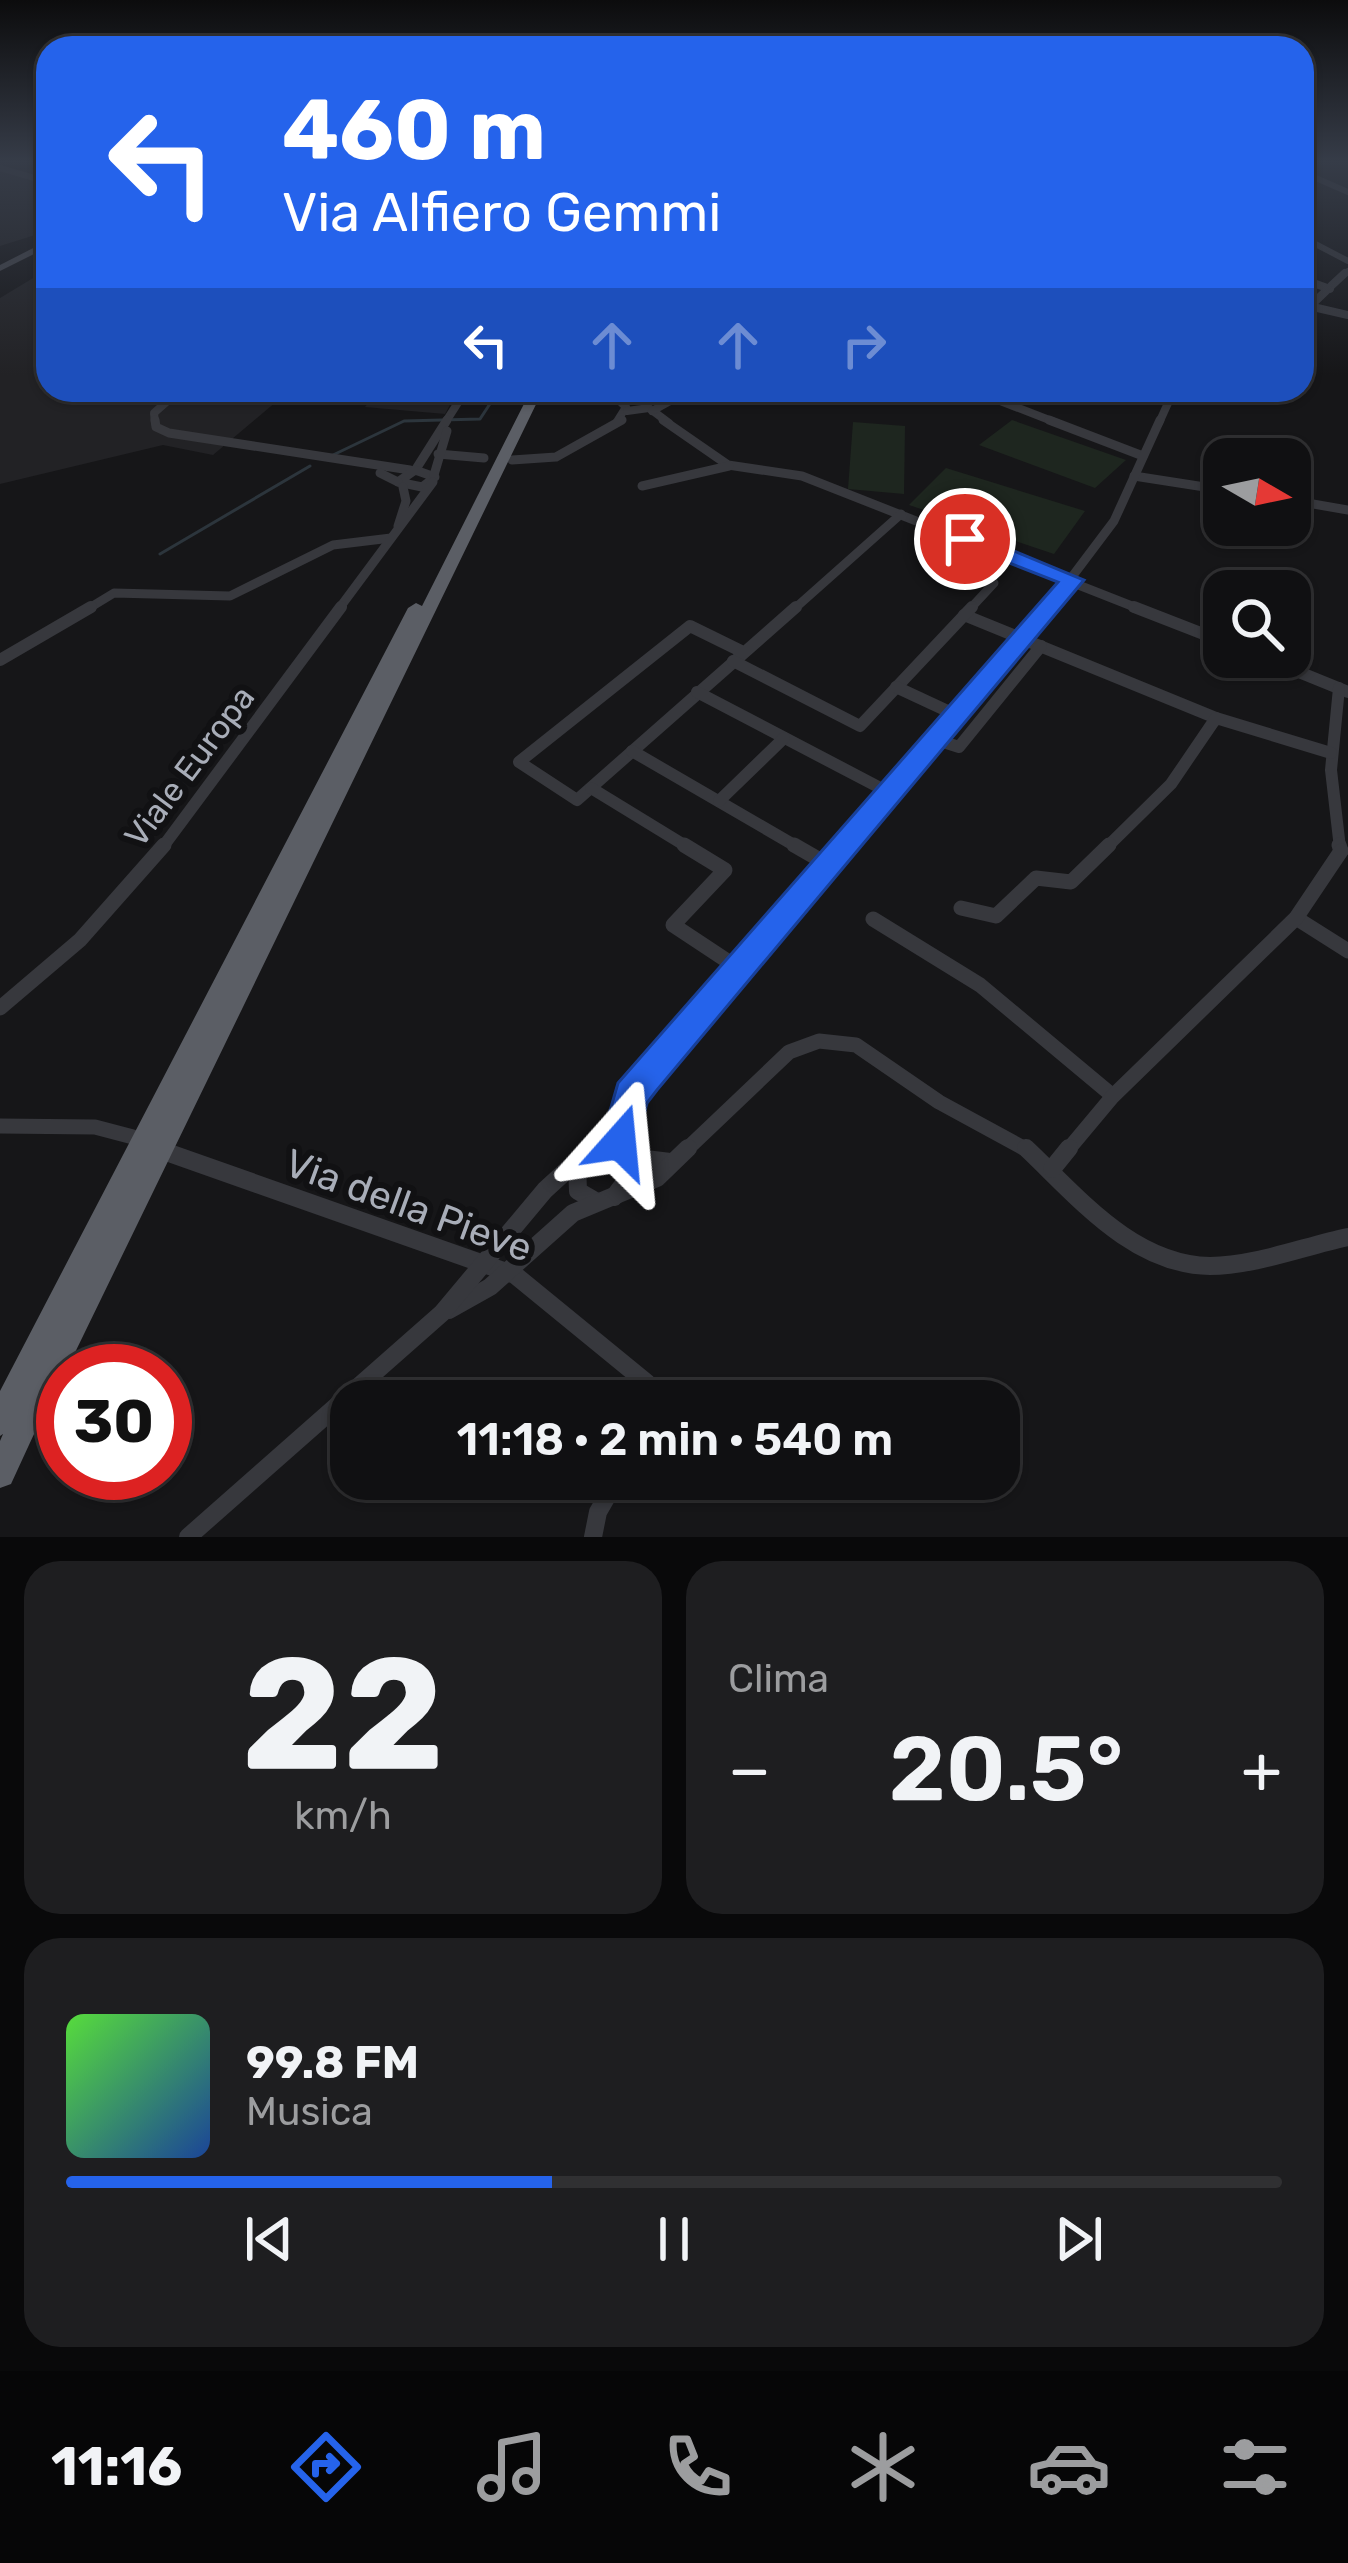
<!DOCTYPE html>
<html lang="it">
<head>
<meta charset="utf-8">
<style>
	:root { --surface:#101012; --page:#1e1e20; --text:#f1f3f6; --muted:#9c9d9f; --line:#303032; --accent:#2563eb }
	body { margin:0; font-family:Rubik,sans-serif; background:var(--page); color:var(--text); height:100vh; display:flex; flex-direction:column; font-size:45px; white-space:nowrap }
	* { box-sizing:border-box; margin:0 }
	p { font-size:39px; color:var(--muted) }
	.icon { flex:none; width:66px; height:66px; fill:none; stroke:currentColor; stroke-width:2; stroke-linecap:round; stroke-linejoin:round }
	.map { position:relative; height:1537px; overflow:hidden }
	.sheet { display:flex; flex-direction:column; gap:24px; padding:24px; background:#09090a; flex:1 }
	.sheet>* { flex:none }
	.hud { position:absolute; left:36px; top:36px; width:1278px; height:366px; border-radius:36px; box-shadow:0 3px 9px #0004,0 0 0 3px var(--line); background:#2563eb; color:#fff; overflow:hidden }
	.needle { width:78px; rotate:99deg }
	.fabs { position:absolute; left:1203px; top:438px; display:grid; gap:24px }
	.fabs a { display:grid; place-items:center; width:108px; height:108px; border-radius:24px; background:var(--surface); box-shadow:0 3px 9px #0004,0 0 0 3px var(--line); font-size:60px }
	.speed { position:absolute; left:36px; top:1344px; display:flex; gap:24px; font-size:60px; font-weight:700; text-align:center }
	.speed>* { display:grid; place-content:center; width:156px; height:156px; border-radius:50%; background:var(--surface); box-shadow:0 3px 9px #0004,0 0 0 3px var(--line); line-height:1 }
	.speed .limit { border:18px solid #d22; background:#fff; color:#111 }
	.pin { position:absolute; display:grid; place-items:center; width:102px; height:102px; color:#fff; margin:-51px; border:6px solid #fff; border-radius:50%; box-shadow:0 3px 12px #0007 }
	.me { position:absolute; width:132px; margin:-66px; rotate:18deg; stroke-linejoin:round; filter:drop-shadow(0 0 9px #0008) }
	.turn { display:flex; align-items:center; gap:42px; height:252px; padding:0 48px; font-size:54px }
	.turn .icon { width:156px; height:156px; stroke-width:2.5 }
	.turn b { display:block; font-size:84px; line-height:102px }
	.lanes { display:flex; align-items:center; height:114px; padding:0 48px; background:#0003; justify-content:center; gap:60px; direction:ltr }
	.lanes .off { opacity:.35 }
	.big { font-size:90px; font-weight:600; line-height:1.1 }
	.sheet .tile { flex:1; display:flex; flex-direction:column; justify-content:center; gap:18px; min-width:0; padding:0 42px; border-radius:36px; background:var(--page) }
	.sheet .dial { align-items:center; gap:0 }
	.dial b { font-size:156px; line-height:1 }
	.song { display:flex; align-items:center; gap:36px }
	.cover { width:144px; height:144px; border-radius:18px; background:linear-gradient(135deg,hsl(110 70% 55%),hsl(220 70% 35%)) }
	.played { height:12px; border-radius:6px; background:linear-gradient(90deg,var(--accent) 40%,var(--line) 40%) }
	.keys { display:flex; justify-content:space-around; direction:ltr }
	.heat { display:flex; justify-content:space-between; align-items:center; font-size:66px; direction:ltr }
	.sheet .tiles { flex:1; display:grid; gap:24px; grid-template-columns:1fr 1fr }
	.tile:last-child { grid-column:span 2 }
	.trip { position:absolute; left:330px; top:1380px; width:690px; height:120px; border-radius:36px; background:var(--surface); box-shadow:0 3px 9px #0004,0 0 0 3px var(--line); font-weight:600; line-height:120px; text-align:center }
	.dock { display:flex; height:192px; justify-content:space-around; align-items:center; background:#060607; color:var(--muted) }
	.dock .icon { width:84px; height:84px }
	.dock .current { color:var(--accent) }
	.dock b { font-size:54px; color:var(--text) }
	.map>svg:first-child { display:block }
	.built { fill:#222225 }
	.green { fill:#1e261f }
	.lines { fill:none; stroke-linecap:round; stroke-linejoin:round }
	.stream { stroke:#2c353c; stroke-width:3 }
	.minor-far5 { stroke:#37383d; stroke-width:6 }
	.minor-far4 { stroke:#37383d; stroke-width:8 }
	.minor-far3 { stroke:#37383d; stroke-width:9 }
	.minor-far2 { stroke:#37383d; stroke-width:12 }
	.minor-far1 { stroke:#37383d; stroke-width:15 }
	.minor { stroke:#37383d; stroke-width:18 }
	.secondary { fill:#45474d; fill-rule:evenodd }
	.trunk { fill:#5b5e65; fill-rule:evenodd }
	.route { fill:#2563eb; stroke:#184099; stroke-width:3 }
	.labels { text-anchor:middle; stroke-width:12; stroke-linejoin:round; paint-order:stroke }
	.street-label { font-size:33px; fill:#a8adb8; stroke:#111113 }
	.near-street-label { font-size:39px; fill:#a8adb8; stroke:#111113 }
</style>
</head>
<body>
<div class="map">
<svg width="1348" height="1537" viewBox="0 0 1348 1537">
	<rect width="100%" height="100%" fill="#161618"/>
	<g class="built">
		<polygon points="0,168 48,182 48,231 0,246"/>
		<polygon points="48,269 48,390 290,390 213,455 163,445 0,484 0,298"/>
		<polygon points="350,390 458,390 445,414 365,407 377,393"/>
	</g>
	<g class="green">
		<polygon points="1012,420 1126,460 1095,488 979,445"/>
		<polygon points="853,422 905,426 904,494 848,489"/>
		<polygon points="946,468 1085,511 1054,554 909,505"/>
	</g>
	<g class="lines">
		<g class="stream">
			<polyline points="333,455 404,421 480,419 499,390"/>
			<polyline points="160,554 310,466"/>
		</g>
		<g class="minor-far5">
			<polyline points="0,168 48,182"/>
			<polyline points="1302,172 1348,192"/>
			<polyline points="1302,237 1348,261"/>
			<polyline points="1342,276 1348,271"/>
		</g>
		<g class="minor-far4">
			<polyline points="1302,279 1330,289"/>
			<polyline points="1331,286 1345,273"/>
			<polyline points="1313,307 1348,315"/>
			<polyline points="1302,314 1328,289"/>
			<polyline points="608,390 626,407 616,423"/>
			<polyline points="972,390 1057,423"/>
			<polyline points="627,411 649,408 669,423"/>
			<polyline points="652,411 690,390"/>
			<polyline points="155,423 154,413 180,390"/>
			<polyline points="445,423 466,390"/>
			<polyline points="1159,423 1168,403 1183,390"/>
		</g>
		<g class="minor-far3">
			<polyline points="155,420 156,427 169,433 410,470"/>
			<polyline points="663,420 728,465 802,476 1142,610"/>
			<polyline points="1049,420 1143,456"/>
			<polyline points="438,454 484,458"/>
			<polyline points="512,460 556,457 622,420"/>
			<polyline points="416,469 447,420"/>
			<polygon points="415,470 435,477 422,487 398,482"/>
			<polyline points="380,473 398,482"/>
			<polyline points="434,475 447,431"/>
			<polyline points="1134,476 1224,490"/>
			<polyline points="642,486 729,466"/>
			<polyline points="1290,500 1348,510"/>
			<polyline points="398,526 406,501 403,487"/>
			<polyline points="966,539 942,563 994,583 969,610"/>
			<polyline points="86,610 114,593 230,596 333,545 391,538"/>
			<polyline points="338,610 433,482"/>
			<polyline points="793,610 901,514"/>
			<polyline points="1047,610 1114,521 1160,420"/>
		</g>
		<g class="minor-far2">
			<polyline points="1134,607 1224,642"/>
			<polyline points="964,615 1216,718"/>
			<polyline points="743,652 690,626 519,762 577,800 796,607"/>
			<polyline points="1262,657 1348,692"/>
			<polyline points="0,660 91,607"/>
			<polyline points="733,661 860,726 972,607"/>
			<polyline points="896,687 954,714"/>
			<polyline points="1339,688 1331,770 1340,848"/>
			<polyline points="697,692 888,792"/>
			<polyline points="934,739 959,747 1041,646"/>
			<polyline points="632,751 799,848"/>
			<polyline points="591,788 689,848"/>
			<polyline points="719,801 784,738"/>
			<polyline points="162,848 341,607"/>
			<polyline points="842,848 1049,607"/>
			<polyline points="1106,848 1171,784 1216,718 1331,753"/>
		</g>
		<g class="minor-far1">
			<polyline points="684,845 725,870 673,925 738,968"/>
			<polyline points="794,845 827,864"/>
			<polyline points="1339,845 1341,851"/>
			<polyline points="961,908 996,916 1036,878 1071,882 1109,845"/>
			<polyline points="1296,918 1348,951"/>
			<polyline points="873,919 980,985 1113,1096"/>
			<polyline points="0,1008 80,940 164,845"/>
			<polyline points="0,1126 95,1127 133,1137"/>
			<polyline points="589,1151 613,1151"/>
			<polyline points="589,1151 617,1110 845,845"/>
			<polyline points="621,1151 628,1103"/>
			<polyline points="685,1151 789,1052 819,1041 856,1045 939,1102 1029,1151"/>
			<polyline points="1067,1151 1113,1096 1296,918 1341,851"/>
		</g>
		<g class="minor">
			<path d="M1026 1148C1078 1197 1133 1265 1210 1266 1254 1266 1305 1246 1348 1237"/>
			<polyline points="589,1151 610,1149 623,1160 626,1181 614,1197"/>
			<polyline points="172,1154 515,1275 647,1383 652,1401"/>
			<polyline points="620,1155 621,1148"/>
			<polyline points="621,1156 670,1162"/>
			<polyline points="577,1163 578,1191 597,1202"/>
			<polyline points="1052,1169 1069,1148"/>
			<polyline points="449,1310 490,1287 573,1213 657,1178 688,1148"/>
			<polyline points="188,1537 442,1313 545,1190 591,1148"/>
			<polyline points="593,1537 598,1512 617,1479"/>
		</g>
		<polygon class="secondary" points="45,242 48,242 48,247 0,271 0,265"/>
		<polygon class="trunk" points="531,390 543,390 66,1371 63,1371 11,1484 0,1488 0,1441 3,1434 0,1436 0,1391 408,608 416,603 422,606"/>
	</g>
	<linearGradient id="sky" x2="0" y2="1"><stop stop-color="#0c0c0d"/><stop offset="0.43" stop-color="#363c48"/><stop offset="1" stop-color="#363c48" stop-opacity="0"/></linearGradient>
	<rect width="1348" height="375" fill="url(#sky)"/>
	<polygon class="route" points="958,534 973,534 1084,580 657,1090 647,1103 633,1156 620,1161 607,1156 601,1142 618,1083 1058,582 958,543"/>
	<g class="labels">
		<g class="street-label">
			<text transform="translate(189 766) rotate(-53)" y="12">Viale Europa</text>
		</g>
		<g class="near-street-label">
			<text transform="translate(409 1205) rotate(20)" y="14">Via della Pieve</text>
		</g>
	</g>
</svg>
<div class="fabs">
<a><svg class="needle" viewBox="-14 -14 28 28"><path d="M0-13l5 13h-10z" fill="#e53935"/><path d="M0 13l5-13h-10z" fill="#9c9d9f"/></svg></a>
<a><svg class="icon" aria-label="search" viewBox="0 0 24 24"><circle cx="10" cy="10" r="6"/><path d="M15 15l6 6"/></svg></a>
</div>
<div class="speed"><div class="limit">30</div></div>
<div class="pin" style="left:965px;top:539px;background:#d93025"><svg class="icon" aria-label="arrive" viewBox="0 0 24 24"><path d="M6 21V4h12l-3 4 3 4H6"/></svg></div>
<svg class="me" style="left:620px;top:1142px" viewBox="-20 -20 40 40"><path d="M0-17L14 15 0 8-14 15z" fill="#2563eb" stroke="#fff" stroke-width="4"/></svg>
<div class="trip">11:18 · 2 min · 540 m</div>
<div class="hud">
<div class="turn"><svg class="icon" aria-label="left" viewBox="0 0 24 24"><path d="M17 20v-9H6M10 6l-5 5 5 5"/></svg><div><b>460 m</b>Via Alfiero Gemmi</div></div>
<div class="lanes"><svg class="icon" aria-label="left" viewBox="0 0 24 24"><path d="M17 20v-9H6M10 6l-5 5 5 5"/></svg><svg class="icon off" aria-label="ahead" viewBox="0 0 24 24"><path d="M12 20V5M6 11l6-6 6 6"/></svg><svg class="icon off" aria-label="ahead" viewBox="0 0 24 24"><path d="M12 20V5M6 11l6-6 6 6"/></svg><svg class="icon off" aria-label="right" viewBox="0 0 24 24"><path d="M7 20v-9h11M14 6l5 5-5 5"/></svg></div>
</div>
</div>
<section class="sheet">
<div class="tiles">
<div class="tile dial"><b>22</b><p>km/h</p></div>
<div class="tile"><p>Clima</p>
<div class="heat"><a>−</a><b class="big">20.5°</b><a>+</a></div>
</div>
<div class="tile">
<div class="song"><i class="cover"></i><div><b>99.8 FM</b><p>Musica</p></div></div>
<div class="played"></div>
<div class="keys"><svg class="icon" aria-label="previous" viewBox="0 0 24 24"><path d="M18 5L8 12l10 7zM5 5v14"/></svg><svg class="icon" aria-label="pause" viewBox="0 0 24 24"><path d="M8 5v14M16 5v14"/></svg><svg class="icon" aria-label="next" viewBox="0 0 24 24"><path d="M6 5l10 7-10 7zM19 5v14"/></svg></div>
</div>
</div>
</section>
<nav class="dock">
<b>11:16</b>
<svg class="icon current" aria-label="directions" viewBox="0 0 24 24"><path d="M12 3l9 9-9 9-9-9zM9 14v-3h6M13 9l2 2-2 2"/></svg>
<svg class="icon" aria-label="music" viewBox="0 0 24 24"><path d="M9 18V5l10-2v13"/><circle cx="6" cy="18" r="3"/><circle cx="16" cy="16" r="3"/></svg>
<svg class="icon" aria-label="phone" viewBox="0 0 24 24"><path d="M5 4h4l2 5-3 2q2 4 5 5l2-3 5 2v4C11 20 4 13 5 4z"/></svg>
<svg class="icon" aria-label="climate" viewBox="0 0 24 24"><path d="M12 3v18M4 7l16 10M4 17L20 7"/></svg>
<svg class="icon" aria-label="car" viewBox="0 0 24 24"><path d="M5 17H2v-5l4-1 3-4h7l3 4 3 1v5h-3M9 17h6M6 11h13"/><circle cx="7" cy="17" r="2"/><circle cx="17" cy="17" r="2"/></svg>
<svg class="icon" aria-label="filters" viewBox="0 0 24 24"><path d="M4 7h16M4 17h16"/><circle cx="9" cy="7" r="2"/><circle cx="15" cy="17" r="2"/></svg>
</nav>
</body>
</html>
